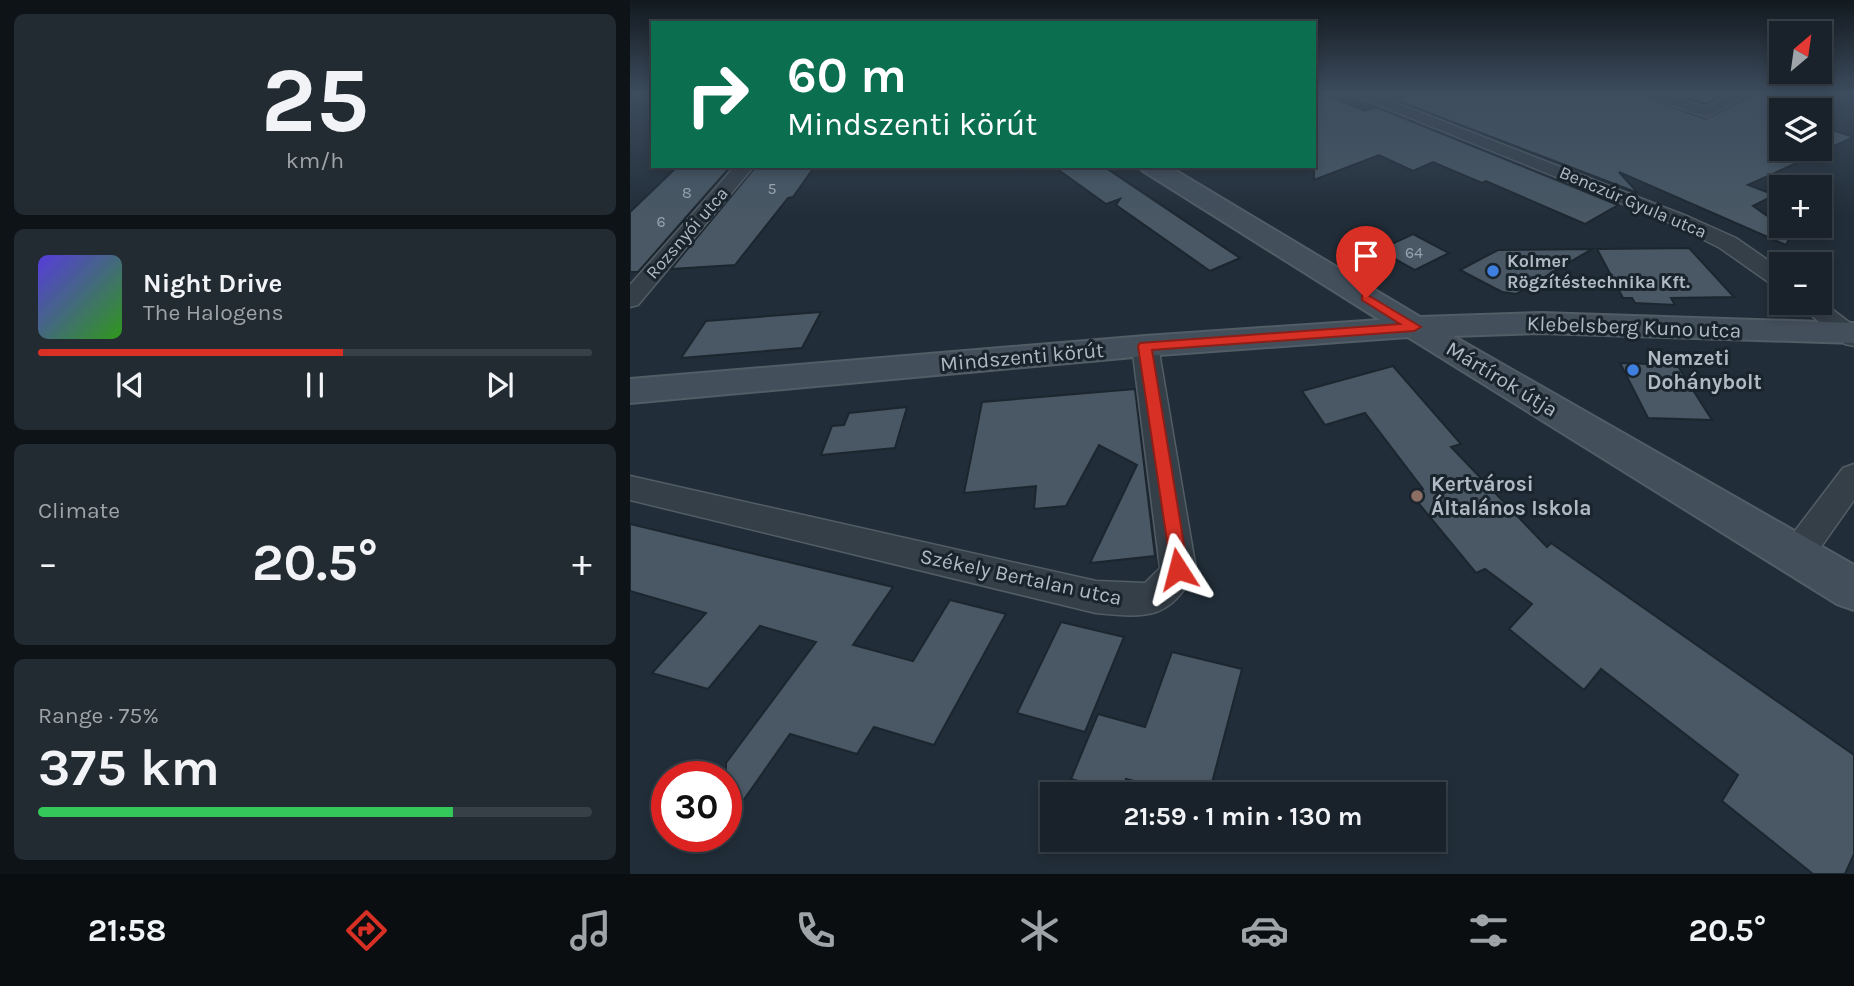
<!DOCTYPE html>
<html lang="en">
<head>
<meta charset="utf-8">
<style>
	:root { --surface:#19222a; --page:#222a32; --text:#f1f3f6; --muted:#9fa4a8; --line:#373f47; --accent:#d93025 }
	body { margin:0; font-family:Karla,sans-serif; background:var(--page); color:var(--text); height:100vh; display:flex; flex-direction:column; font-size:26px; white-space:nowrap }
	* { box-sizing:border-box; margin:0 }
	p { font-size:23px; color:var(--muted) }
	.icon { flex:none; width:38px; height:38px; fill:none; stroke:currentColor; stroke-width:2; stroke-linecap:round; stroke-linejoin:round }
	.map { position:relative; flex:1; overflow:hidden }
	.details { display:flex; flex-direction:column; gap:14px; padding:14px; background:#0e1317; width:630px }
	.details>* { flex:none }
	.banner { position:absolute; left:21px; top:21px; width:665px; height:147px; border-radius:0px; box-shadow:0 4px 10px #0003,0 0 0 2px var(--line); background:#0b6e4f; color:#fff; overflow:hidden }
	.needle { width:46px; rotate:29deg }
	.controls { position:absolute; left:1139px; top:21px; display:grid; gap:14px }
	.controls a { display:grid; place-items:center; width:63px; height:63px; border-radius:0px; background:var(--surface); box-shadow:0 4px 10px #0003,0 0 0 2px var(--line); font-size:35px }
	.speed { position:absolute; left:21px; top:761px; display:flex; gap:14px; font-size:35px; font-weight:700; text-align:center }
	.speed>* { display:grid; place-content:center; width:91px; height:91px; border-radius:50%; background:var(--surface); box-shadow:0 4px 10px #0003,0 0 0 2px var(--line); line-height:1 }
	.speed .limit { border:10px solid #d22; background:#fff; color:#111 }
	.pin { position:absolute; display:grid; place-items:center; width:60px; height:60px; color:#fff; margin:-72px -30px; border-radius:50% 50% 50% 0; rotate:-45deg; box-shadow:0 0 7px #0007 }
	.pin .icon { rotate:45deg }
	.me { position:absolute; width:77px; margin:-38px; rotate:351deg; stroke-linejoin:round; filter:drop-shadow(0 0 5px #0008) }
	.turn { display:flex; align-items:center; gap:24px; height:147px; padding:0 21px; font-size:32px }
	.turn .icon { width:91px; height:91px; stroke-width:2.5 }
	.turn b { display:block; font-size:49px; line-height:60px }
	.big { font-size:52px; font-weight:700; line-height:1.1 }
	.details .widget { flex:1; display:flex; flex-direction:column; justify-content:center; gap:10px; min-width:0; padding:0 24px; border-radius:10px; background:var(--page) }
	.details .dial { align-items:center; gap:0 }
	.dial b { font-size:91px; line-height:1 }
	.song { display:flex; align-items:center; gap:21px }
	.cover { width:84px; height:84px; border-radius:10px; background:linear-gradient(135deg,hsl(250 70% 55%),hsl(110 70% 35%)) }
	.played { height:7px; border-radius:4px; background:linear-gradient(90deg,var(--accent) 55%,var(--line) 55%) }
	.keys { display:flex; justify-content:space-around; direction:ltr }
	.heat { display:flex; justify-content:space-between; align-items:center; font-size:38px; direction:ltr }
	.charge { height:10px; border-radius:5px; background:linear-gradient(90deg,#34c759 75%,var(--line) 0) }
	.trip { position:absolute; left:410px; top:782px; width:406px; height:70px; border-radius:0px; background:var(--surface); box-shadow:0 4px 10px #0003,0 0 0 2px var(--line); font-weight:700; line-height:70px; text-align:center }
	.tabs { display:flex; height:112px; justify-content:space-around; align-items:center; background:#0a0e11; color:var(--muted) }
	.tabs .icon { width:49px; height:49px }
	.tabs .on { color:var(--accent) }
	.tabs b { font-size:32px; color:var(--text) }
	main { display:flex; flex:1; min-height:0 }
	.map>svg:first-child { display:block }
	.building { fill:#495864; stroke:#1c262f; stroke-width:2 }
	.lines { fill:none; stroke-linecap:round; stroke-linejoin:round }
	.street-casing { stroke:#525d66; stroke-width:3 }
	.secondary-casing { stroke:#525d66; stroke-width:4 }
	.street { fill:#353f48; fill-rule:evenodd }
	.secondary { fill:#434f5b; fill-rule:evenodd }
	.route { fill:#d93025; stroke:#8d1f18; stroke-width:2 }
	.shop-dot { fill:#3f7fe0; stroke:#1a242d; stroke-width:2.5 }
	.education-dot { fill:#8d6e63; stroke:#1a242d; stroke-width:2.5 }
	.labels { text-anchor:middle; stroke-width:6; stroke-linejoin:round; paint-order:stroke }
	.far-number-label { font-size:16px; fill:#96a2ad }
	.far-street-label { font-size:18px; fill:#afbac5; stroke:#1a242d }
	.far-poi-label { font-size:18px; font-weight:bold; fill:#afbac5; stroke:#1a242d; text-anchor:start }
	.street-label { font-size:21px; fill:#afbac5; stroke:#1a242d }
	.poi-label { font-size:21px; font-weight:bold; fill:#afbac5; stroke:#1a242d; text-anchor:start }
</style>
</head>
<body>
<main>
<section class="details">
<div class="widget dial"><b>25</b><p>km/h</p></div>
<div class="widget">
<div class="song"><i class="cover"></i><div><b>Night Drive</b><p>The Halogens</p></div></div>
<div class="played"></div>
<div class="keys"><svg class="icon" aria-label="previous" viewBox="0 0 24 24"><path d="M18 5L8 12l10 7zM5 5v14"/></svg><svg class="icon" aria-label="pause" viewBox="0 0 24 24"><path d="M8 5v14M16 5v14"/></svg><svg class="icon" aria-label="next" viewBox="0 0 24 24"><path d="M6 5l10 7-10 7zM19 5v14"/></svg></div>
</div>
<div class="widget"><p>Climate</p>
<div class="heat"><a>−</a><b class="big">20.5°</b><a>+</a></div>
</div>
<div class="widget"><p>Range · 75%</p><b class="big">375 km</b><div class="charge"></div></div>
</section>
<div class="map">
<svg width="1224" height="874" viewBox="0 0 1224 874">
	<rect width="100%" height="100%" fill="#212d38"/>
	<g class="building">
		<polygon points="684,94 694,94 735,111 746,107 988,205 955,224 856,181 852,183 803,162 783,171 749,155 684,180"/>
		<polygon points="781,94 1007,94 1076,119 1124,94 1158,103 1143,112 1152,114 1152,149 1190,149 1190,126 1224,137 1118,185 1145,195 1123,206 1162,233 1156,245 989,172 1008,193 765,100"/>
		<polygon points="1044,94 1094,94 1076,104"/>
		<polygon points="48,166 101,166 8,272 0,272 0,212"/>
		<polygon points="126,166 185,166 163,197 158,198 105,265 41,269"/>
		<polygon points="423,166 473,166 610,258 580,271 486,205 490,199 476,204"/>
		<polygon points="783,234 819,253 785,270 749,250"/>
		<polygon points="1059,248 1104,297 1041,298 1045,305 1005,303 1002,298 993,298 967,249"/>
		<polygon points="962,249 886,294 872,292 830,270 868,250"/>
		<polygon points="191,312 172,348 51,358 76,321"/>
		<polygon points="990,363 1047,365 1082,420 1018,418"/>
		<polygon points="763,366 831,444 821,447 917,547 921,543 1224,755 1224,854 1215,874 1183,874 1092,801 1108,775 971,669 954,690 879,629 902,604 855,569 846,573 781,494 793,489 735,413 695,425 672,391"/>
		<polygon points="505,389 525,556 460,563 507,465 469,445 436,506 404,509 406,486 334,493 352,402"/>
		<polygon points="277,407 265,448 191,455 202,426 214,425 219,413"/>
		<polygon points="0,524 263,587 223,645 283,661 320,600 376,614 304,745 244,727 227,754 160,734 96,825 96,763 186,642 130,626 78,689 22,673 76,613 0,591"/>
		<polygon points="431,622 494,637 455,732 387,713"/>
		<polygon points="542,652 612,669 579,794 554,794 496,779 491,793 441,779 468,714 515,727"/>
	</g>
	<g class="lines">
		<g class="street-casing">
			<g id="street">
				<polygon points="721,94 743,94 1059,217 1106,238 1152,270 1152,288 1144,286 1090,248 1045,225"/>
				<polygon points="1009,94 1034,94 1076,107 1100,94 1120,94 1077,117"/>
				<polygon points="105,166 124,166 8,305 0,307 0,285"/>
				<polygon points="1190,300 1224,326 1224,346 1215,344 1167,303 1190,303"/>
				<path d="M515 338 524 340 528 346 566 569C541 620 518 618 466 613L0 500V476L466 581 515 583 530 568 502 346 506 340Z"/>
				<polygon points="1224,464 1224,500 1179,564 1167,569 1155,564 1150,554 1155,544 1213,468"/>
			</g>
		</g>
		<g class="secondary-casing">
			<polygon id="secondary" points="509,166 538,166 790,317 911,313 1224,323 1224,343 911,333 823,336 1224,565 1224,610 1207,604 778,337 515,356 0,403 0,379 515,336 750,320 513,171"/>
		</g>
		<use href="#street" class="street"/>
		<use href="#secondary" class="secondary"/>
	</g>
	<linearGradient id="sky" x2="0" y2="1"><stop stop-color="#12191f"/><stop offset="0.43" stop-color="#3d4c5e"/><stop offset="1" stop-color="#3d4c5e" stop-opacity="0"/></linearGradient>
	<rect width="1224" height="217" fill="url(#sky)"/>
	<polygon class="route" points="736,294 791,327 784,331 522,350 558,569 555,574 548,577 542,574 508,346 510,343 770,324 732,300 732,295"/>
	<g class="shop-dot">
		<circle cx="863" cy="271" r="7"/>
		<circle cx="1003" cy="370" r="7"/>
	</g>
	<circle class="education-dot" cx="787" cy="496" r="7"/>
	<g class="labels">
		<g class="far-number-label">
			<text x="142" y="194">5</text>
			<text x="57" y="198">8</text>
			<text x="31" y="227">6</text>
			<text x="784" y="258">64</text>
		</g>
		<g class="far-street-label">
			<text transform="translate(1003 202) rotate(23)" y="6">Benczúr Gyula utca</text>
			<text transform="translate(57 233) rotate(-49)" y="6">Rozsnyói utca</text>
		</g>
		<g class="far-poi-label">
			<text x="877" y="267">Kolmer<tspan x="877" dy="21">Rögzítéstechnika Kft.</tspan></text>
		</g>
		<g class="street-label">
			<text transform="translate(1004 327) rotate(2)" y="7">Klebelsberg Kuno utca</text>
			<text transform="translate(392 357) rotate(-5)" y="7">Mindszenti körút</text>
			<text transform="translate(872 379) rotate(31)" y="7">Mártírok útja</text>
			<text transform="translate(391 577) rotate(12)" y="7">Székely Bertalan utca</text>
		</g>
		<g class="poi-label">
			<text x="1017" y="365">Nemzeti<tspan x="1017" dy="24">Dohánybolt</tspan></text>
			<text x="801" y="491">Kertvárosi<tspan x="801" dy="24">Általános Iskola</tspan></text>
		</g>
	</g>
</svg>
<div class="controls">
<a><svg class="needle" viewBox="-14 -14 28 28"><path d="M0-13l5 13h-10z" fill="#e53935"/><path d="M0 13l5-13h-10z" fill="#9fa4a8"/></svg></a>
<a><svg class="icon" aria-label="layers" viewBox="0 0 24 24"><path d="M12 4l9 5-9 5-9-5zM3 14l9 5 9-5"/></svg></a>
<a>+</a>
<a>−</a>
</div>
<div class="speed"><div class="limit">30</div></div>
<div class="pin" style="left:736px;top:298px;background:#d93025"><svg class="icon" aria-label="arrive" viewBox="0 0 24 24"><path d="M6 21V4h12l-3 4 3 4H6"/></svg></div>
<svg class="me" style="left:548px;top:569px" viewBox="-20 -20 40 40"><path d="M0-17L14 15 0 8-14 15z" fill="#d93025" stroke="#fff" stroke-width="4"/></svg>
<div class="trip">21:59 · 1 min · 130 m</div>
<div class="banner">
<div class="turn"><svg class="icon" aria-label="right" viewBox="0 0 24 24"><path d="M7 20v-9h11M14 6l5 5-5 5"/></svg><div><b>60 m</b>Mindszenti körút</div></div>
</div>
</div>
</main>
<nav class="tabs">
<b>21:58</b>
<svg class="icon on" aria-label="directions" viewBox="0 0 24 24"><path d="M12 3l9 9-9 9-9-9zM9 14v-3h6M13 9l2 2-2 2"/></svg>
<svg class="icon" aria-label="music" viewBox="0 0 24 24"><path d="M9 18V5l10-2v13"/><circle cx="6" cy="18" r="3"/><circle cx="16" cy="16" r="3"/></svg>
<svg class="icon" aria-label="phone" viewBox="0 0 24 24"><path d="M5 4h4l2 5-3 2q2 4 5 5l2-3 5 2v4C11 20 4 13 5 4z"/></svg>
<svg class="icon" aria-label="climate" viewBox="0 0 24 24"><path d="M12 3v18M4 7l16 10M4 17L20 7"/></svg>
<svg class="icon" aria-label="car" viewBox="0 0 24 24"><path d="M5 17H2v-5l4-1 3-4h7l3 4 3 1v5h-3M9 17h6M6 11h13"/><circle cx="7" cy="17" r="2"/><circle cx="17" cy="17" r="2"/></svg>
<svg class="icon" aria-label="filters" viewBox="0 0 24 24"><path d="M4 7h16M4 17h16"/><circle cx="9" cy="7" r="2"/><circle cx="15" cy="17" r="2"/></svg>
<b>20.5°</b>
</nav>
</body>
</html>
